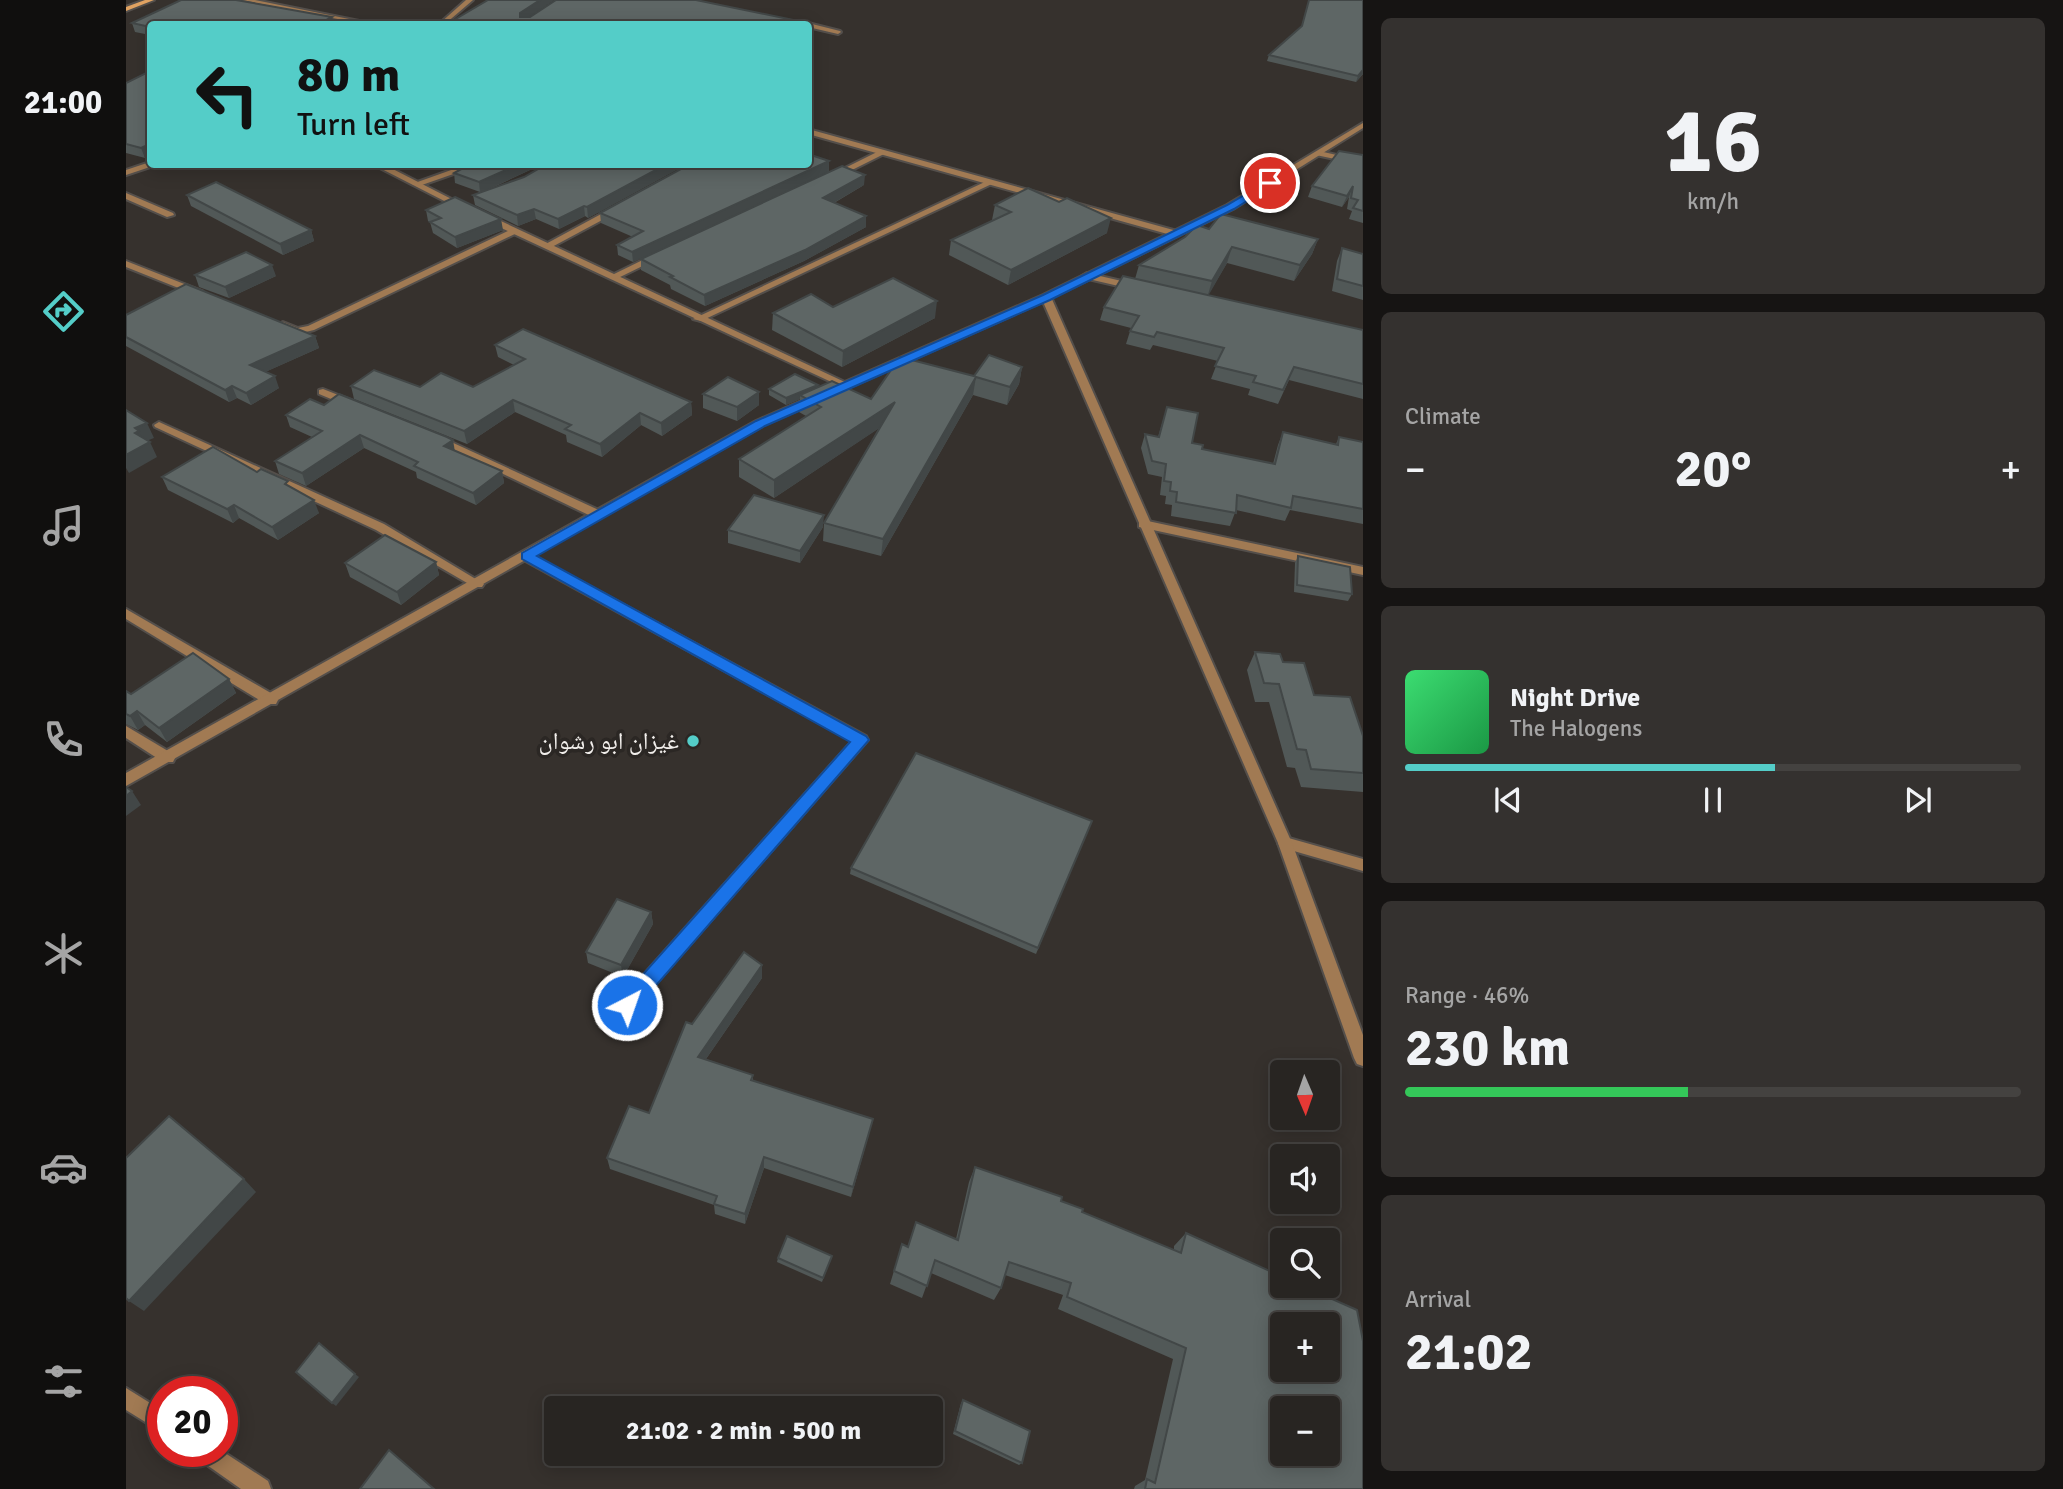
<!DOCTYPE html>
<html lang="en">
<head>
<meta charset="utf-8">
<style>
	:root { --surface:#282522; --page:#34312f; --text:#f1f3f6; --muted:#a5a5a5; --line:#444240; --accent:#54cdc8 }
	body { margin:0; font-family:Signika,"Noto Naskh Arabic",sans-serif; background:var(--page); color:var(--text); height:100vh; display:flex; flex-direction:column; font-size:26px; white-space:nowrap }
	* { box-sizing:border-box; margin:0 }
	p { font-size:23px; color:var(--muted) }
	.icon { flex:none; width:38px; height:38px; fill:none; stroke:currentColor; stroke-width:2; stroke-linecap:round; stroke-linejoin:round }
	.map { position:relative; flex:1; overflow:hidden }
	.drawer { display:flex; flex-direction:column; gap:18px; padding:18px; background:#161413; width:700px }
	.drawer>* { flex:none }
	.banner { position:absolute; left:21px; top:21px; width:665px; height:147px; border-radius:7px; box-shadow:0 4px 18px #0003,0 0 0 2px var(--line); background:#54cdc8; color:#111; overflow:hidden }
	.needle { width:46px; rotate:178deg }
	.controls { position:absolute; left:1144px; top:1060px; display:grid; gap:14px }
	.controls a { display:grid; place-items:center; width:70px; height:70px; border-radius:7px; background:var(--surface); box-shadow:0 4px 18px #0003,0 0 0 2px var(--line); font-size:35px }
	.speed { position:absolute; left:21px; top:1376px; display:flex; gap:14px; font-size:35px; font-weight:700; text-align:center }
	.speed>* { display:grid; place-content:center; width:91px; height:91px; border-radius:50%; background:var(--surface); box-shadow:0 4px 18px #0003,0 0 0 2px var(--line); line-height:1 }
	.speed .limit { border:10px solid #d22; background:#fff; color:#111 }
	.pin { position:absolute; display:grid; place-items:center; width:60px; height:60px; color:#fff; margin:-30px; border:4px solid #fff; border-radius:50%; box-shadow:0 2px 7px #0007 }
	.me { position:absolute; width:77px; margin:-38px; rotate:41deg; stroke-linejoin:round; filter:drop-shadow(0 0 5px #0008) }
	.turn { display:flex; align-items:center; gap:24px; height:147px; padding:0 35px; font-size:32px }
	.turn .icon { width:91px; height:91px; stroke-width:2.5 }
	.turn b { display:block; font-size:49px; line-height:60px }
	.big { font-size:52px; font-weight:800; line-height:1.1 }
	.drawer .tile { flex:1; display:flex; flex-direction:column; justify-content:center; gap:10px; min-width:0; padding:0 24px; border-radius:10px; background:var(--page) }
	.drawer .dial { align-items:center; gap:0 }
	.dial b { font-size:91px; line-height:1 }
	.song { display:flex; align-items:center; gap:21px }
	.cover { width:84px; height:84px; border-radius:10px; background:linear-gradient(135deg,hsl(140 70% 55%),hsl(140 70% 35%)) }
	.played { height:7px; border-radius:4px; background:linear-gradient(90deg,var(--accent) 60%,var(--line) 60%) }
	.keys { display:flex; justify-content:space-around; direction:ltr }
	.heat { display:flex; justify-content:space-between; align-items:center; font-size:38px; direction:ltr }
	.charge { height:10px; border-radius:5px; background:linear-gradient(90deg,#34c759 46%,var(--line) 0) }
	.trip { position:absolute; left:418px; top:1396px; width:399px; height:70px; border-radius:7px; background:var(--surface); box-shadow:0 4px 18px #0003,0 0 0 2px var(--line); font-weight:800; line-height:70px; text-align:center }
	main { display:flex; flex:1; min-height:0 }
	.menu { display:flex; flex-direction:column; width:126px; justify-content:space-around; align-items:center; background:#100f0e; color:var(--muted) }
	.menu .icon { width:49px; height:49px }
	.menu .selected { color:var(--accent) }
	.menu b { font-size:32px; color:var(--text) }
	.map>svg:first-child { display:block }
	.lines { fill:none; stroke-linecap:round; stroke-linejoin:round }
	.service-casing { stroke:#544f4b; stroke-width:4 }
	.minor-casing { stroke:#544f4b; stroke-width:4 }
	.tertiary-casing { stroke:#544f4b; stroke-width:4 }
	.secondary-casing { stroke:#544f4b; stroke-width:4 }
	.service { fill:#a17a53; fill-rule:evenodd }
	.minor { fill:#a17a53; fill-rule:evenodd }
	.tertiary { fill:#a17a53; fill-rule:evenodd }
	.secondary { fill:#e0a261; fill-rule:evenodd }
	.wall { fill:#515857 }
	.shaded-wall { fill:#424747 }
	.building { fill:#5e6665; stroke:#424747; stroke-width:2; fill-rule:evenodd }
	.route { fill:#1a73e8; stroke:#114b97; stroke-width:2 }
	.poi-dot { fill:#54cdc8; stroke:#2b2724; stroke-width:2.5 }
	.labels { text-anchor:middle; stroke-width:7; stroke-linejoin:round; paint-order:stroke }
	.poi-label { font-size:24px; fill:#f1eeeb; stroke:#2b2724; text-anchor:end }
</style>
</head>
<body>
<main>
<nav class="menu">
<b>21:00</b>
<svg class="icon selected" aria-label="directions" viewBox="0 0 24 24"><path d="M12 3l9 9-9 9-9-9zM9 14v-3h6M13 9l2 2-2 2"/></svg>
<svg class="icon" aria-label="music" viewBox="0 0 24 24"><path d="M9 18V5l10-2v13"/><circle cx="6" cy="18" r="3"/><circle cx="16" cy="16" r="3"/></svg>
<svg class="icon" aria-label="phone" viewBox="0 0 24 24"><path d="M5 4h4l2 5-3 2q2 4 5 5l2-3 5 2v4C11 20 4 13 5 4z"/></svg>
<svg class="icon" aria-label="climate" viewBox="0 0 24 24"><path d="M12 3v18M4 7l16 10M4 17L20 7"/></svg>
<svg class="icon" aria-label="car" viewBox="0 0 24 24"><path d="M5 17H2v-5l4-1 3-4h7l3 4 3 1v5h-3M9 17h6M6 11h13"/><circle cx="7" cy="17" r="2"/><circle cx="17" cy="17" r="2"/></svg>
<svg class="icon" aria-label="filters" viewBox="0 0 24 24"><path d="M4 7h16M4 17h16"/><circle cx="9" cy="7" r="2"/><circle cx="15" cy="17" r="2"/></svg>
</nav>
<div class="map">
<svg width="1237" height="1489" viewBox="0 0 1237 1489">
	<rect width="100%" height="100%" fill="#36312d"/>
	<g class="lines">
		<g class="service-casing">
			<g id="service">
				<polygon points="116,0 129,0 248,24 237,24"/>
				<polygon points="682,23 714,31 715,32 712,34 682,27 682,24 679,24"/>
				<polygon points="682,129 1051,231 1052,233 1045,235 682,134"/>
				<polygon points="1193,151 1237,161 1237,165 1190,155 1189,153"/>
				<polygon points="246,164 257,164 343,208 336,210"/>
				<polygon points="0,193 47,213 48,215 41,217 0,199"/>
				<polygon points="358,216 364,216 723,384 718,387 714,386 358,220"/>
				<polygon points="961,273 1013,285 1015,287 1010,290 958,278 956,276"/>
				<polygon points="197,389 230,402 231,404 226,407 222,406 193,394 193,390"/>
				<polygon points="33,422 258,524 358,584 356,587 348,587 250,530 29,427 28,425"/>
				<polygon points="310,435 477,512 479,515 473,519 469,518 306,440 306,436"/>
				<polygon points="1017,520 1237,567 1237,575 1013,527 1013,521"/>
				<polygon points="400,552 740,736 742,740 507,1010 501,1013 495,1010 493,1005 495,1000 726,741 396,559 394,556 396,553"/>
				<polygon points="0,609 150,696 152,700 150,704 140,704 0,619"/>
				<polygon points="1159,837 1237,859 1237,871 1154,847 1152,843 1154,839"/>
				<polygon points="0,1388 37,1411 37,1433 0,1410"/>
				<polygon points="67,1451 96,1451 142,1481 145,1489 115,1489 71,1458"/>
			</g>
		</g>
		<g class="minor-casing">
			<g id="minor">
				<polygon points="753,151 760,153 710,178 703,176"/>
				<polygon points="342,164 356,164 293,186 286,184"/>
				<polygon points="863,180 870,182 575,321 567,319"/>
				<polygon points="490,206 494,209 493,211 424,248 416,246"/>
				<polygon points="388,228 392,231 391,233 188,330 171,334 152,325 157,322 172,328 182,326"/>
				<polygon points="529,254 537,256 490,279 482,277"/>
				<polygon points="0,261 76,291 78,293 70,295 0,267"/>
				<polygon points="920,294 925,297 1166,843 1237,1035 1237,1066 1231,1064 1228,1058 1152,843 915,297"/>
				<polygon points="0,726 47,754 49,758 47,762 37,762 0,738"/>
			</g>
		</g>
		<g class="tertiary-casing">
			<g id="tertiary">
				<polygon points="340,0 347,0 319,24 313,24"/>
				<polygon points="1237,123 1237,128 1107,209 923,299 638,425 0,786 0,773 630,421 917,295 1101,205"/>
				<polygon points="24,162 27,166 0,175 0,170"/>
			</g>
		</g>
		<g class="secondary-casing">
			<polygon id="secondary" points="19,0 28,0 0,11 0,7"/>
		</g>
		<use href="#service" class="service"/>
		<use href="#minor" class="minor"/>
		<use href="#tertiary" class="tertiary"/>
		<use href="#secondary" class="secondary"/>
	</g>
	<g class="wall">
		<polygon points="362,0 428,0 403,17 682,24 329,24 328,20"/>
		<polygon points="6,23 24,24 24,35 9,32"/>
		<polygon points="1176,26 1237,74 1230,82 1141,61 1143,55"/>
		<polygon points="0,83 19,158 0,153"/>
		<polygon points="1237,155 1237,223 1223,219 1226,211 1221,209 1223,197 1216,207 1182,197 1186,186"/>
		<polygon points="306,164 417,164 357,192 561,164 462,218 459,216 433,229 410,219 392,226 349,205 347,195 354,192 329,183 328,173 332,171 331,165 319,169"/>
		<polygon points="703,172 507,262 492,255 491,245 507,237 475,223 474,213"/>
		<polygon points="738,185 708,203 740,227 678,261 579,306 545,289 544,285 515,270 515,259"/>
		<polygon points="61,195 185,230 188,241 157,255 65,206"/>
		<polygon points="869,205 981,233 882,285 823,255 825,240 868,220 866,220"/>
		<polygon points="300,210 377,230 331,248 307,233 304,222 302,221"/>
		<polygon points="1083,229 1192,239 1186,254 1168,281 1101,263 1082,295 1237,330 1237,399 1163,380 1152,404 1122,395 1124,389 1085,379 1092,361 1027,345 1024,350 1000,344 1005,328 974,320 978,307 1009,279 1013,265"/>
		<polygon points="1216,248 1237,254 1237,300 1206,291 1211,261"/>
		<polygon points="69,275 150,276 103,298 73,287"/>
		<polygon points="707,307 809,318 716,367 646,330 647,313"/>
		<polygon points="0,315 189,336 193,348 139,372 153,388 125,405 111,398 103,402 0,346"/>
		<polygon points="369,345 565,402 566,415 536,436 515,425 476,457 441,442 440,435 389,412 341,444 228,399 225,386 347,387 388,365 372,357"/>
		<polygon points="896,367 893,384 881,405 847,395 755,556 697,541 698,523 753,428 648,498 613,477 613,459 680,416 673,412 674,399 660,405 643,395 643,389 692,385 691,387 745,399 848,376"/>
		<polygon points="577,394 633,405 611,421 577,408"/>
		<polygon points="198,405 329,451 376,471 378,483 350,505 291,478 290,472 238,448 180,486 153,474 149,461 186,437 164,427 160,415"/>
		<polygon points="1041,407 1066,443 1076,449 1147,464 1152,445 1157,432 1210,444 1213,437 1237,442 1237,524 1164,510 1159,521 1110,510 1104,526 1045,516 1046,505 1039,504 1040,496 1034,495 1036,477 1022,474 1015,448 1019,434 1032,437"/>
		<polygon points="131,472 165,487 193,513 152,540 113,518 107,523 42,490 36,477"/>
		<polygon points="697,527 674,563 602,543 602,530"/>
		<polygon points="1172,556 1226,594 1222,601 1168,592 1169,563"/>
		<polygon points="310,562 313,575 275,605 224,577 219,563"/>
		<polygon points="1129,652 1157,662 1188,695 1237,736 1237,792 1175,787 1169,768 1161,767 1143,702 1129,702 1121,670"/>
		<polygon points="103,679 110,693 41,742 19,725 12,730 0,724 0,691 5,694"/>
		<polygon points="966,821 910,954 724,874 725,868"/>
		<polygon points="525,912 527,924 497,977 462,963 460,952"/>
		<polygon points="636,965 636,978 580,1059 627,1075 627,1080 744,1130 725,1197 638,1168 619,1224 589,1214 588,1205 484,1169 481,1158 523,1113 566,1024"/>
		<polygon points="849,1167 935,1201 956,1212 1048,1250 1048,1246 1060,1233 1237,1489 1008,1489 1009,1486 1019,1480 1047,1359 932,1309 937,1295 879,1275 875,1288 868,1300 805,1273 796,1298 764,1284 776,1244 782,1247 830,1239 843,1182"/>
		<polygon points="706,1256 696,1282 651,1262 652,1258"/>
		<polygon points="837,1400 896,1463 893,1465 827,1434 835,1403"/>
	</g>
	<g class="shaded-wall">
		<polygon points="414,0 428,0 396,22 394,17 394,13"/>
		<polygon points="206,17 208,24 193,24"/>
		<polygon points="1237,70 1237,74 1230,82 1232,76"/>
		<polygon points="24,144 24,155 19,158 15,148"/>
		<polygon points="703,161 703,172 507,262 506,252"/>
		<polygon points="318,164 333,164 319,169"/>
		<polygon points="393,164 417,164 354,193 353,182"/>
		<polygon points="541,164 561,164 462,218 461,207"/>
		<polygon points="739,175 738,185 697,209 697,198"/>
		<polygon points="1227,186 1223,197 1216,207 1221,196"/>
		<polygon points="458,206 459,216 433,229 432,219"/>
		<polygon points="408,209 410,219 392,226 391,215"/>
		<polygon points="740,216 740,227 678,261 579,306 578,295"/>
		<polygon points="985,218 981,233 882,285 885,270"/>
		<polygon points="375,219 377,230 331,248 329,237"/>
		<polygon points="185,230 188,241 157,255 154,244"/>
		<polygon points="1192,239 1186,254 1168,281 1174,265"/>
		<polygon points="1106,247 1101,263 1081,298 1086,281"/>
		<polygon points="146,265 150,276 103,298 99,287"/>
		<polygon points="811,301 809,318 716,367 717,351"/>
		<polygon points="189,336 193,348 128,377 124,365"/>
		<polygon points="896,367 893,384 881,405 884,387"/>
		<polygon points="149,376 153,388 125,405 120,393"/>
		<polygon points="850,377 847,395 755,556 757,539"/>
		<polygon points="692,385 691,391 674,395 674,399 660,405 660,398"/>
		<polygon points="106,386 111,398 103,402 99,390"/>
		<polygon points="633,392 633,405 611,421 611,407"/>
		<polygon points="387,400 389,412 341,444 338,431"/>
		<polygon points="565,402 566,415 536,436 535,423"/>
		<polygon points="769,402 767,419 648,498 648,480"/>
		<polygon points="514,413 515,425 476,457 474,444"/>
		<polygon points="21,423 28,438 18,442 24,442 31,457 3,473 0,468 0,455 9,428"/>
		<polygon points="234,435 238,448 180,486 176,473"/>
		<polygon points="327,440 329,452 318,446"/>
		<polygon points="376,471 378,483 350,505 347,493"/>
		<polygon points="188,500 193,513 152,540 146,527"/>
		<polygon points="108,505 113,518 107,523 101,509"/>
		<polygon points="698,515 697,527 674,563 674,551"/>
		<polygon points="310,562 313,575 275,605 271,592"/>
		<polygon points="103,679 110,693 41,742 33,728"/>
		<polygon points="11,711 19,725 12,730 4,716"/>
		<polygon points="6,791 15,805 0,816 0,796"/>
		<polygon points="525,912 527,924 497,977 495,965"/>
		<polygon points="636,965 636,978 573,1069 572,1057"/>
		<polygon points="747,1119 744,1130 725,1197 727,1187"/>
		<polygon points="638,1157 638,1168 619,1224 619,1214"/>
		<polygon points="118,1179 130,1192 18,1311 3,1301"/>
		<polygon points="229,1374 233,1377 210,1406 206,1403"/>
	</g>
	<g class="building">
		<polygon points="55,0 110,0 206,17 193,24 24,24 24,27 6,23"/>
		<polygon points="362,0 414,0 394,13 394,17 404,17 430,0 570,0 682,23 679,24 345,24 347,23 328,20"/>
		<polygon points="1183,0 1237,0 1237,70 1232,76 1143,55 1176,26"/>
		<polygon points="24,71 24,144 15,148 0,144 0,83"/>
		<polygon points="1213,151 1237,155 1237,211 1227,208 1232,200 1225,198 1227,186 1221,196 1186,186"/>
		<polygon points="682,154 703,161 506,252 491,245 517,231 474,213 564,164 682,164"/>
		<polygon points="393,164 353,182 328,173 339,167 332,164"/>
		<polygon points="421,164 541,164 461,207 458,206 432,219 408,209 391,215 347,195 398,177"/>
		<polygon points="716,166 739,175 697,198 740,216 679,250 578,295 544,277 547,276 515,259"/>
		<polygon points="90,182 185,230 154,244 61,195"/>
		<polygon points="902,188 933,202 941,198 985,218 885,270 825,240 885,212 869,205"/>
		<polygon points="329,197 375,219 329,237 304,222 315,218 300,210"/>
		<polygon points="1095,214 1192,239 1174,265 1106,247 1086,281 1013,265 1059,237 1071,225 1083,229"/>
		<polygon points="1216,248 1237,254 1237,286 1211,279"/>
		<polygon points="120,252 146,265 99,287 69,275"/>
		<polygon points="997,276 1237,330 1237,384 1168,367 1157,390 1127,382 1130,376 1089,366 1098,348 1031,332 1028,337 1004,331 1013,316 978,307"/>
		<polygon points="767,278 811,301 717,351 647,313 685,294 707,307"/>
		<polygon points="60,284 189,336 124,365 149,376 120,393 106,386 99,390 0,337 0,315"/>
		<polygon points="397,329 565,402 535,423 514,413 474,444 439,429 445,425 387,400 338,431 225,386 248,370 294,387 315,373 347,387 399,359 369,345"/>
		<polygon points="863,355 896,367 884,387 850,377 757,539 698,523 769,402 648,480 613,459 695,407 674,395 706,381 745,399 774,357 848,376"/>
		<polygon points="669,374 692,385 660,398 643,389"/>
		<polygon points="602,377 633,392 611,407 577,394"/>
		<polygon points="213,394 321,437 327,440 318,446 376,471 347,493 288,466 292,462 234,435 176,473 149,461 196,431 160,415 184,399 198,405"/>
		<polygon points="1041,407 1072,413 1066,443 1077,445 1076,449 1149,464 1157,432 1212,445 1213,437 1237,442 1237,509 1167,496 1165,508 1111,495 1110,513 1050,502 1051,492 1044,491 1045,482 1038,481 1040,464 1026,461 1019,434 1033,437"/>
		<polygon points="0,410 21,423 9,428 13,431 9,433 24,442 0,455"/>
		<polygon points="87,447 131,472 135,469 162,481 159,484 188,500 146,527 108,505 101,509 36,477"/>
		<polygon points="628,495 698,515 674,551 602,530"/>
		<polygon points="259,535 310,562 271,592 219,563"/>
		<polygon points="1172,556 1224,567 1226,594 1171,585"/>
		<polygon points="1129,652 1154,654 1157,662 1178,663 1188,695 1224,697 1237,736 1237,773 1185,769 1180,750 1171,749 1153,684 1138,683"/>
		<polygon points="67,653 103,679 33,728 11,711 4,716 0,714 0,691 5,694"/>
		<polygon points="790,753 966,821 912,948 725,868"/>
		<polygon points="0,787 6,791 0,796"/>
		<polygon points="491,899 525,912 495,965 460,952"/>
		<polygon points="618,952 636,965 572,1057 627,1075 625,1080 747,1119 727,1187 638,1157 619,1214 588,1204 591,1196 481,1158 503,1106 523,1113 560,1022 566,1024"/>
		<polygon points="43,1116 118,1179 3,1301 0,1298 0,1158"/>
		<path d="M849 1167 936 1197 935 1201 957 1209 956 1212 1055 1253 1060 1233 1157 1277V1286H1177L1231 1310 1237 1341V1489H1019L1021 1479 1029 1483 1060 1348 941 1297 945 1283 883 1262 875 1288 809 1260 801 1286 768 1271 776 1244 782 1247 790 1222 832 1240ZM1157 1325H1202V1370H1157ZM1157 1409H1202V1454H1157Z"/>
		<polygon points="661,1236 706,1256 697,1278 652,1258"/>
		<polygon points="193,1343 229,1374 206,1403 170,1372"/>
		<polygon points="837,1400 904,1431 896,1463 829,1431"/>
		<polygon points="263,1450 308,1489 234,1489"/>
	</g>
	<polygon class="route" points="1144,180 1147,185 1108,209 924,300 639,426 411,556 740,736 743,740 508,1011 501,1014 495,1011 492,1005 495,999 724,742 396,559 396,553 630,421 917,295 1101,205"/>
	<circle class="poi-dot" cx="567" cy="741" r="7"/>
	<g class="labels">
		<g class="poi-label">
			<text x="553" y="749">غيزان ابو رشوان</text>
		</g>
	</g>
</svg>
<div class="controls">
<a><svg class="needle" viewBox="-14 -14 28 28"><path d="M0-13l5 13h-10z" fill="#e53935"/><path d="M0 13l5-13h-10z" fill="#a5a5a5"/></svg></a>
<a><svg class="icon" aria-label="sound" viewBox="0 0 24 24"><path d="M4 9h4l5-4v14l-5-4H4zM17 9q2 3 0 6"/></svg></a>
<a><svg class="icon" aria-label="search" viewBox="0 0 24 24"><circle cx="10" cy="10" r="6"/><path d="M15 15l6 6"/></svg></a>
<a>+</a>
<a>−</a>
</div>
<div class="speed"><div class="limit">20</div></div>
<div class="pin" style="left:1144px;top:183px;background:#d93025"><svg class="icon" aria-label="arrive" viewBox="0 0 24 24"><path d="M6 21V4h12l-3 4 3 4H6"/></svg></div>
<svg class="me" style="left:501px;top:1005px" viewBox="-20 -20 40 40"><circle r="17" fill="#1a73e8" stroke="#fff" stroke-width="3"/><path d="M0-11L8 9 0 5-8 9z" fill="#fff"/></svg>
<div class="trip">21:02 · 2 min · 500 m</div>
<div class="banner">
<div class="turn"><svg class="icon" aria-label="left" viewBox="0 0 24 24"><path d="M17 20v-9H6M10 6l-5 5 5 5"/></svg><div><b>80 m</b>Turn left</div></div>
</div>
</div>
<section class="drawer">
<div class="tile dial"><b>16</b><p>km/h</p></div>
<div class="tile"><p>Climate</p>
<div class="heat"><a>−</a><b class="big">20°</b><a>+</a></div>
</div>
<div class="tile">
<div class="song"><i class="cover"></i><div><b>Night Drive</b><p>The Halogens</p></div></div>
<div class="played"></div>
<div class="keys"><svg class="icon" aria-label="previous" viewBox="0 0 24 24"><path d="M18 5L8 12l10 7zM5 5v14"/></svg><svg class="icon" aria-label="pause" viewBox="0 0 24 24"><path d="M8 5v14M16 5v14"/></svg><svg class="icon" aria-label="next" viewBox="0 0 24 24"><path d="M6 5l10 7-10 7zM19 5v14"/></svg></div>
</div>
<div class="tile"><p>Range · 46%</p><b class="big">230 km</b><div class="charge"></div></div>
<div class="tile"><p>Arrival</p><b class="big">21:02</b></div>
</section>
</main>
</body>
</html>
